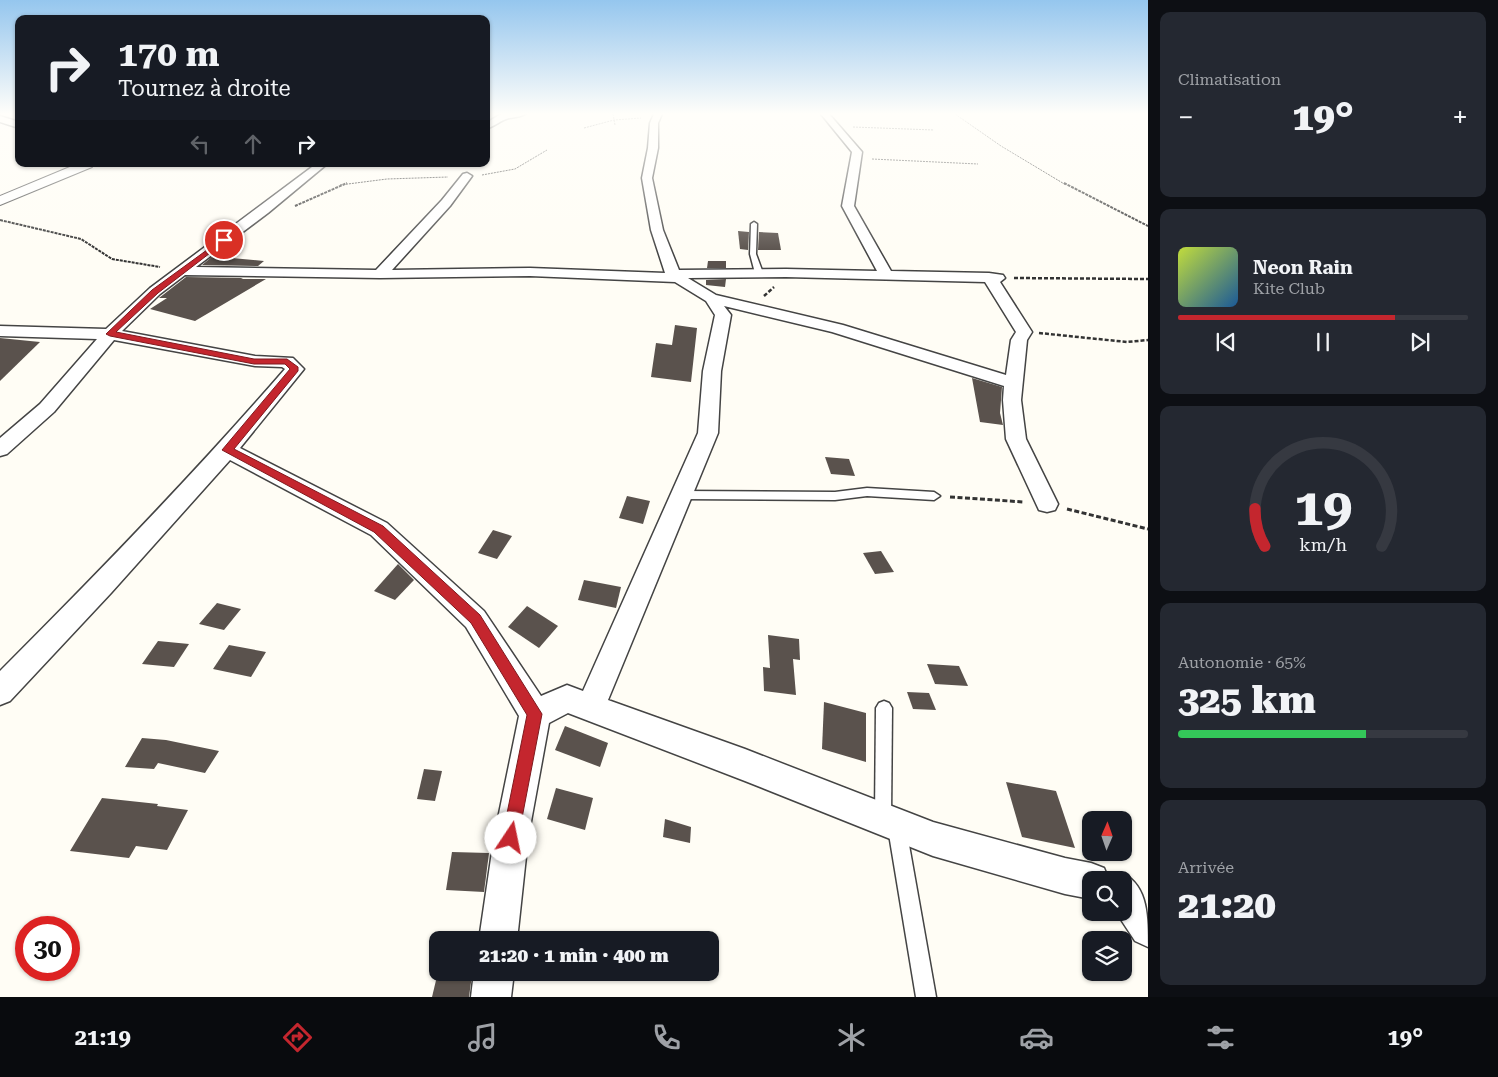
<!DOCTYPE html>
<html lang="fr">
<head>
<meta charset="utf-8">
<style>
	:root { --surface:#171b24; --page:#242831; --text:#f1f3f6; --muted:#9ea1a6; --line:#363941; --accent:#c4262e }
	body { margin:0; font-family:"Roboto Serif",serif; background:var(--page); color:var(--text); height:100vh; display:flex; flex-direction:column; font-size:19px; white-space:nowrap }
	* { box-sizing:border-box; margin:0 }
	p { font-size:16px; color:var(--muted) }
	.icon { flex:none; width:28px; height:28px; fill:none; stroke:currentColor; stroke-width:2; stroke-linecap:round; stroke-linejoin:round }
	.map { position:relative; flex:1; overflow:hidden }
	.sheet { display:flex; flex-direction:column; gap:12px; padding:12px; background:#0d0f14; width:350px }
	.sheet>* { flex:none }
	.hud { position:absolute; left:15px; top:15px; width:475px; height:152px; border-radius:10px; box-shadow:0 1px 4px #0004; background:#171b24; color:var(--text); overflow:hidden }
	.needle { width:32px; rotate:2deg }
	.tools { position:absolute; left:1082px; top:811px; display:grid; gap:10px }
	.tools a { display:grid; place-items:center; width:50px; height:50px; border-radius:10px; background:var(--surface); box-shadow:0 1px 4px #0004; font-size:25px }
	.speed { position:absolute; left:15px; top:916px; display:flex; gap:10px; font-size:25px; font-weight:700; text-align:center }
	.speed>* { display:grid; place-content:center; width:65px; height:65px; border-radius:50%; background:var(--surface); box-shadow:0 1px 4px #0004; line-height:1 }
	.speed .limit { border:8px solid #d22; background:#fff; color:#111 }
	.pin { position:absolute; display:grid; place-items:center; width:42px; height:42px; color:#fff; margin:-21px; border:2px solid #fff; border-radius:50%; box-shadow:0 1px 5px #0007 }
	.me { position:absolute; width:55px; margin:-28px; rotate:11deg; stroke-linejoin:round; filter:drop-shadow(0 0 4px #0008) }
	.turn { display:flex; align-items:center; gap:18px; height:105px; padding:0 20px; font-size:22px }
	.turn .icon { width:65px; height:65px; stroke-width:2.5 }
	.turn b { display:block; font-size:35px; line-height:42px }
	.lanes { display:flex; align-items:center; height:48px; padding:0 20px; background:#0003; justify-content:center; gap:25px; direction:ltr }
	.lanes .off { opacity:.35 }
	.big { font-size:38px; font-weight:800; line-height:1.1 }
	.sheet .widget { flex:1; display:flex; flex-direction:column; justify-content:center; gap:8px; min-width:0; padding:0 18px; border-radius:10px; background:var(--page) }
	.sheet .dial { align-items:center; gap:0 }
	.dial svg { height:130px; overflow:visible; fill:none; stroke:var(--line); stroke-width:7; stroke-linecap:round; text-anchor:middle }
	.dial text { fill:var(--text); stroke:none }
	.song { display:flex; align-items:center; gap:15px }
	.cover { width:60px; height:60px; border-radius:8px; background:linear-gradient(135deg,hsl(70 70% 55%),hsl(210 70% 35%)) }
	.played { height:5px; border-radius:2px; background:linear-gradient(90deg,var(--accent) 75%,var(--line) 75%) }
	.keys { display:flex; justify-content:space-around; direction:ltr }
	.heat { display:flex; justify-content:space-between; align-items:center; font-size:28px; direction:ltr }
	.charge { height:8px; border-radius:4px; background:linear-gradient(90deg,#34c759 65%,var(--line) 0) }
	.trip { position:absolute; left:429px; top:931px; width:290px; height:50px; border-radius:10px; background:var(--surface); box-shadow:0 1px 4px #0004; font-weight:800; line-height:50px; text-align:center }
	.tab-bar { display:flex; height:80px; justify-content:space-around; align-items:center; background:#090b0e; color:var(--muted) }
	.tab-bar .icon { width:35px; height:35px }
	.tab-bar .selected { color:var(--accent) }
	.tab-bar b { font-size:22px; color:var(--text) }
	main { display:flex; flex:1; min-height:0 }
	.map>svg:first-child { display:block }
	.building { fill:#5a524d }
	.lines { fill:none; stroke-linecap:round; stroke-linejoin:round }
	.service-casing { stroke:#444; stroke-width:3 }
	.minor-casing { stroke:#444; stroke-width:3 }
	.tertiary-casing { stroke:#444; stroke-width:2 }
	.path-far3 { stroke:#333; stroke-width:1; stroke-dasharray:2 1; stroke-linecap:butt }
	.path-far2 { stroke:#333; stroke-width:2; stroke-dasharray:3 1; stroke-linecap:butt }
	.path-far1 { stroke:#333; stroke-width:2.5; stroke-dasharray:4 2; stroke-linecap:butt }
	.path { stroke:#333; stroke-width:3; stroke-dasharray:5 2.5; stroke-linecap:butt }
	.service { fill:#fff; fill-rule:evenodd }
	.minor { fill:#fff; fill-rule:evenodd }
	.tertiary { fill:#fff; fill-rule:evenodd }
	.route { fill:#c4262e; stroke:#7f191e }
</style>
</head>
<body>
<main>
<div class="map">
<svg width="1148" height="997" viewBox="0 0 1148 997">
	<rect width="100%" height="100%" fill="#fffdf5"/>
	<g class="building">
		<polygon points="738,231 749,232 748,250 740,249"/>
		<polygon points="759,232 778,233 781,250 758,250"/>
		<polygon points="213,256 221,257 264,261 258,266 202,265"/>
		<polygon points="708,261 726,261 726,268 707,268"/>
		<polygon points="186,277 243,278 241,279 266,279 195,321 150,309 167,298 159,298"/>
		<polygon points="726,279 725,287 706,285 706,280"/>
		<polygon points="675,325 697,328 691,382 651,377 656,343 672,345"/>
		<polygon points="0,338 40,342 0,381"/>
		<polygon points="972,378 1002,387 1000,413 1003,425 980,422"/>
		<polygon points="825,457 849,459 855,476 831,474"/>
		<polygon points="627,496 650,501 643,524 619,518"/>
		<polygon points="493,530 512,536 497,559 478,553"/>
		<polygon points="881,551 894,572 875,574 863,553"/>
		<polygon points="398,564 414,580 395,600 374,591"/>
		<polygon points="584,580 621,587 616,608 578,600"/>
		<polygon points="217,603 241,609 224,630 199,624"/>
		<polygon points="527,606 558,626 539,648 508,627"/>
		<polygon points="768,635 799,639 800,660 793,659 796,695 764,691 763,667 770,668"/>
		<polygon points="158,641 189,644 174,667 142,664"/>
		<polygon points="229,645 266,652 251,677 213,669"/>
		<polygon points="927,664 959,666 968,686 935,684"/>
		<polygon points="907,692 929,693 936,710 913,709"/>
		<polygon points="824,702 866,713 866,762 822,749"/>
		<polygon points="565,726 608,743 600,767 555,750"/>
		<polygon points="142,738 166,740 219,751 205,773 158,763 154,769 125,767"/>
		<polygon points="424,769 442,771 435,801 417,799"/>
		<polygon points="1006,782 1056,791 1075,848 1022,837"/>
		<polygon points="556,788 593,798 585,830 547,819"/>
		<polygon points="102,798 158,804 157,806 188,810 167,850 136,846 129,858 70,851"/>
		<polygon points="665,819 691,827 690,843 663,837"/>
		<polygon points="452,852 489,853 484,892 446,890"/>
		<polygon points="438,972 472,975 469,997 432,997"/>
	</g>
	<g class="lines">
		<g class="service-casing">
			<g id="service">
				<polygon points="754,222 757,224 756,254 763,273 759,275 755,273 750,254 751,224"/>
				<polygon points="867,488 934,492 940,496 934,500 867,496 835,500 682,499 676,495 682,491 835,492"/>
				<polygon points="884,701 889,703 892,708 891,817 889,823 883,825 877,823 875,817 876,708 879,703"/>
				<polygon points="897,819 903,822 906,828 936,997 916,997 888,828 891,822"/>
			</g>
		</g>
		<g class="minor-casing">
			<g id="minor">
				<path d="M501 114H525C520 117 515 117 509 118 501 120 495 126 486 129V123Z"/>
				<path d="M654 114H662L658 123V148L652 178 663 230 679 270 786 269 877 271 842 206 852 152 821 114H829L862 152 854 206 891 271 989 273 1003 275 1005 278 1000 282 1032 332 1027 340 1021 400 1026 439 1058 504 1055 510 1047 512 1039 510 1006 439 1003 400 1004 386 832 332 724 306 731 315 721 371 718 433 608 700 745 749 933 822 1065 858 1091 863 1104 868 1109 880H1091V899L1065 894 933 856 745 781 568 713 549 723 528 838 517 940H479L494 838 519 716 466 627 371 535 230 460 111 593 10 701 0 705V671C98 573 194 474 285 369L282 367 255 366 114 340 54 412 7 454 0 456V438L40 404 97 339 0 336V326L106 329 150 288 316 164H327L268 213 196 267 376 270 442 200 463 174 467 173 472 176 450 206 392 270 530 268 665 273 651 230 642 178 648 148 650 123ZM185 275 380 278 530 276 675 282 706 301 715 315 703 371 698 433 583 691 567 685 541 696 484 611 387 523 240 448 304 369 293 358 255 356 122 331 160 294ZM786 277 985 282 1016 332 1011 340 1006 375 843 325 716 295 688 278Z"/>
				<polygon points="0,116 19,122 19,128 0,122"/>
				<path d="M1124 874C1148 887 1148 917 1148 947L1135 941 1116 912H1124V880H1111Z"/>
				<polygon points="474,972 514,972 511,997 471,997"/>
			</g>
		</g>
		<g class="tertiary-casing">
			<polygon id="tertiary" points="77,164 93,164 92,167 0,205 0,196"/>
		</g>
		<g class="path-far3">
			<polyline points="613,114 615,125"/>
			<polyline points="955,114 1001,146 1066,185"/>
			<polyline points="853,127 934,130"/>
			<polyline points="584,128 614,120 641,118"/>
			<polyline points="872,159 978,164"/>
			<polyline points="482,175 515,169 547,150"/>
			<polyline points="340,185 387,179 448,177"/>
		</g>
		<g class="path-far2">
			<polyline points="1064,183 1148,226"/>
			<polyline points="295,206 347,183"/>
			<polyline points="0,220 81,239 112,259 160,267"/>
		</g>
		<g class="path-far1">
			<polyline points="1014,278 1148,279"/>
			<polyline points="764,296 774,287"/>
			<polyline points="1039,333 1127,342 1148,340"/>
		</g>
		<g class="path">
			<polyline points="950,497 1024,502"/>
			<polyline points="1067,509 1148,529"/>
		</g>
		<use href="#service" class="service"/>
		<use href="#minor" class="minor"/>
		<use href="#tertiary" class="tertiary"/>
	</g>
	<linearGradient id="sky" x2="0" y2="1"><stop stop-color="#95c6ee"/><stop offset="0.45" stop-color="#fffefa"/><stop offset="1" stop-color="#fffefa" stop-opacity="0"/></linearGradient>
	<rect width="1148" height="253" fill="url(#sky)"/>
	<polygon class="route" points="222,239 227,240 158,293 116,332 254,359 287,359 298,367 298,371 234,449 383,526 480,615 542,714 517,844 511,847 505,844 502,838 527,715 471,623 374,532 222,450 290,369 285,364 254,364 110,336 106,334 152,290"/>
</svg>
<div class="tools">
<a><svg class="needle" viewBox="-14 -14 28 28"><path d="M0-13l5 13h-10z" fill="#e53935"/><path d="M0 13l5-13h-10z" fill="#9ea1a6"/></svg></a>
<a><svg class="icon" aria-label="search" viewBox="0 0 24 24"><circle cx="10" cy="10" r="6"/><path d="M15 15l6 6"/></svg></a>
<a><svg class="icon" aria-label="layers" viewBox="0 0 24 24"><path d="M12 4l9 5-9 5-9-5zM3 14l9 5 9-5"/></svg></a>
</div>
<div class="speed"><div class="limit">30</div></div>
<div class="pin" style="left:224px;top:240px;background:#d93025"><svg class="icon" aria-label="arrive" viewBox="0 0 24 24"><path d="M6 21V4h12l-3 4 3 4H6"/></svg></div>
<svg class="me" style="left:511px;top:838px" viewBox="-20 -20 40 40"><circle r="19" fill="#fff"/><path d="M0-13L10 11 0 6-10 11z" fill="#c4262e"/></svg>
<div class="trip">21:20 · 1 min · 400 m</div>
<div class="hud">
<div class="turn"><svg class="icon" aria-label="right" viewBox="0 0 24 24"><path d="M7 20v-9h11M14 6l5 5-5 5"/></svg><div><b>170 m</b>Tournez à droite</div></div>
<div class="lanes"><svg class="icon off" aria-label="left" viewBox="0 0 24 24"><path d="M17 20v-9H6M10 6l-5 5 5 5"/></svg><svg class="icon off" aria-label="ahead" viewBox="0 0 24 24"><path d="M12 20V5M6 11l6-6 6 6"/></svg><svg class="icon" aria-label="right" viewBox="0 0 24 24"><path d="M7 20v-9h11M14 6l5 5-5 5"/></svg></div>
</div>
</div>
<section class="sheet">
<div class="widget"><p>Climatisation</p>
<div class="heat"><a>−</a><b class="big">19°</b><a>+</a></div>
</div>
<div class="widget">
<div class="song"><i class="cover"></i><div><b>Neon Rain</b><p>Kite Club</p></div></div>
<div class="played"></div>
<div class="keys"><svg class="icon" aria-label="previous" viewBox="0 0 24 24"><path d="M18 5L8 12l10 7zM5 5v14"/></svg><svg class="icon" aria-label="pause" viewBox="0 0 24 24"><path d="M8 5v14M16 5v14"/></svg><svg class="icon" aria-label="next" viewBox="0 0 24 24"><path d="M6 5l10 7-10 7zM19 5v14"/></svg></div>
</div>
<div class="widget dial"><svg viewBox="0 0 100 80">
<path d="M14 69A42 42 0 1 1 86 69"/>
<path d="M14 69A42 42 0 0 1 8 46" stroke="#c4262e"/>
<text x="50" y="56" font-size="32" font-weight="700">19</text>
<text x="50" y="72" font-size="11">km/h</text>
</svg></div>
<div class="widget"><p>Autonomie · 65%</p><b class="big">325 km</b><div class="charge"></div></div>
<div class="widget"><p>Arrivée</p><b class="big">21:20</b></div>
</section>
</main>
<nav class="tab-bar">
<b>21:19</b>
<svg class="icon selected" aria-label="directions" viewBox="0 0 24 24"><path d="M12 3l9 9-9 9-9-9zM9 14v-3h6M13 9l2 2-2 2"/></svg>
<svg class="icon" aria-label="music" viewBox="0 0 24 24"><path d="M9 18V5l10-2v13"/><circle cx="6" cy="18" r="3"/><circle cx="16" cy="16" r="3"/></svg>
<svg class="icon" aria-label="phone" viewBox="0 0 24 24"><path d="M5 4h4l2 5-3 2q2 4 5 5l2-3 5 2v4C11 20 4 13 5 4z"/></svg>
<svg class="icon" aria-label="climate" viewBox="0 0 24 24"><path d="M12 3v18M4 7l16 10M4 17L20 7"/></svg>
<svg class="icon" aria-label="car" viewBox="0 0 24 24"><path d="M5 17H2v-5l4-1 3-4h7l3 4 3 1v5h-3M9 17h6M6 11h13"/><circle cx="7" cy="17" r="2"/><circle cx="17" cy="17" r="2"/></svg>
<svg class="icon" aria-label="filters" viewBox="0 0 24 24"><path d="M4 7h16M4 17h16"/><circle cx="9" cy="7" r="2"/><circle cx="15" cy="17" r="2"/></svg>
<b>19°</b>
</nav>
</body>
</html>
